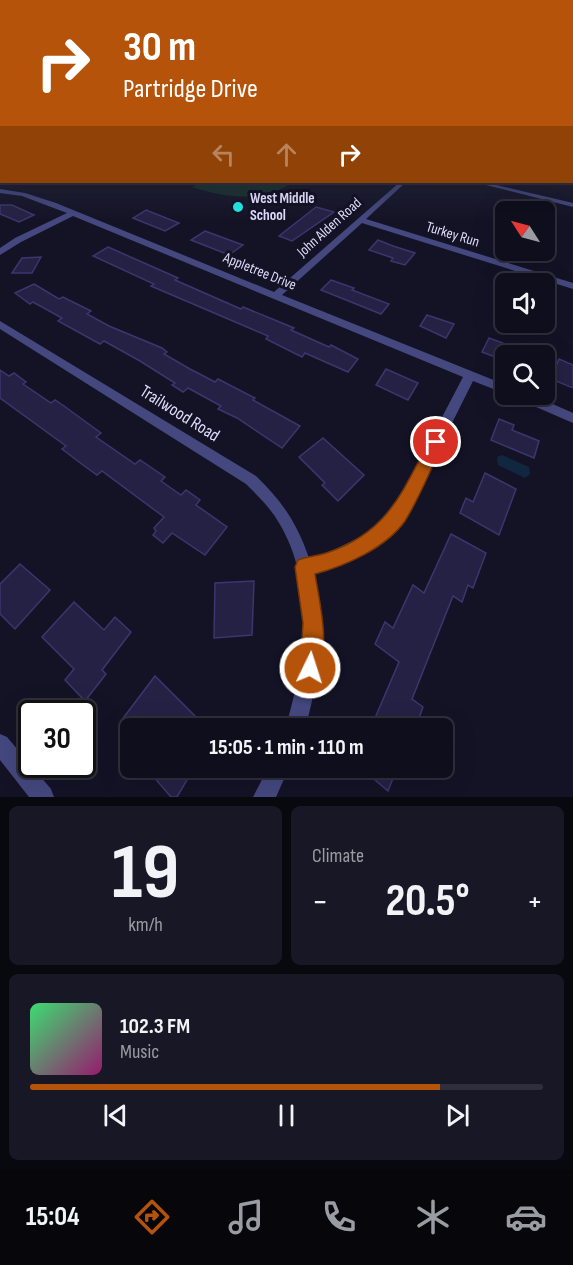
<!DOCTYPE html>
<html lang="en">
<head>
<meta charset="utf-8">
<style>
	:root { --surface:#0f0e1c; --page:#181725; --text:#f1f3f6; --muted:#9b9ca3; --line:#2f2e3b; --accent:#b45309 }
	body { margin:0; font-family:"Sofia Sans Condensed",sans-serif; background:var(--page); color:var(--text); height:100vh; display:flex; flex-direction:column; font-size:22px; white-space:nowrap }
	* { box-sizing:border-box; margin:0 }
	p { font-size:20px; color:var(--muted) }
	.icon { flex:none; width:33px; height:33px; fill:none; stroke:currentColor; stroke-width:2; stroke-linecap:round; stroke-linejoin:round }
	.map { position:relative; height:797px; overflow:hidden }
	.side { display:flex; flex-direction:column; gap:9px; padding:9px; background:#08080f; flex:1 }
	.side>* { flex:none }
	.top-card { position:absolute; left:0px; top:0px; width:573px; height:183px; box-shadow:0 6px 24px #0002,0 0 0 2px var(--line); background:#b45309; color:#fff; overflow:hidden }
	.needle { width:39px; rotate:306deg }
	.controls { position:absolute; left:495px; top:201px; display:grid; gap:12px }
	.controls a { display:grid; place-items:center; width:60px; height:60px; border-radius:9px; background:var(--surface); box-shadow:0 6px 24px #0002,0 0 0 2px var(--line); font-size:30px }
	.speed { position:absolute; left:18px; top:700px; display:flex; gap:12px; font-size:30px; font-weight:700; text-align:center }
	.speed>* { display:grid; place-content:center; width:78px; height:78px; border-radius:50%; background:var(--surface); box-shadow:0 6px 24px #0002,0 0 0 2px var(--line); line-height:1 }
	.speed .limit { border:3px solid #111; border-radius:9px; background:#fff; color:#111 }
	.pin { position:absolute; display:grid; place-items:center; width:51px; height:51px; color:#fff; margin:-26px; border:3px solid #fff; border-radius:50%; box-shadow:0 2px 6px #0007 }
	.me { position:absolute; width:66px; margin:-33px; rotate:4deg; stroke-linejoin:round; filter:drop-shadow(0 0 4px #0008) }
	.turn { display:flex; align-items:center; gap:21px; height:126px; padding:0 24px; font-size:27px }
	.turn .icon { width:78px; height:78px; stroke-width:2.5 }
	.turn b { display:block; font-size:42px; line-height:51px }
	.lanes { display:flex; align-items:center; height:57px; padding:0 24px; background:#0003; justify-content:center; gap:30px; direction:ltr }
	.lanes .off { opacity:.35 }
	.big { font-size:45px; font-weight:700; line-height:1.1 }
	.side .widget { flex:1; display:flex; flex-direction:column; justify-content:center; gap:9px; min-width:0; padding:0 21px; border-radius:9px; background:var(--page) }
	.side .dial { align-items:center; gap:0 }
	.dial b { font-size:78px; line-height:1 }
	.song { display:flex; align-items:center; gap:18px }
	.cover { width:72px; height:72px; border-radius:9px; background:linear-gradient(135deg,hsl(140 70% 55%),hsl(320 70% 35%)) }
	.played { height:6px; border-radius:3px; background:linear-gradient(90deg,var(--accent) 80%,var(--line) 80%) }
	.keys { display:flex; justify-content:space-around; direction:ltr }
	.heat { display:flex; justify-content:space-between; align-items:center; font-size:33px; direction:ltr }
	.side .tiles { flex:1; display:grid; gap:9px; grid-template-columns:1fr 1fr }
	.widget:last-child { grid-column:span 2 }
	.trip { position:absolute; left:120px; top:718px; width:333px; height:60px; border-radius:9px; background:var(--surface); box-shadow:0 6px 24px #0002,0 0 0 2px var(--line); font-weight:700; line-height:60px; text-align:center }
	.dock { display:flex; height:96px; justify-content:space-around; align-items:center; background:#06060b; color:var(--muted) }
	.dock .icon { width:42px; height:42px }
	.dock .current { color:var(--accent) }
	.dock b { font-size:27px; color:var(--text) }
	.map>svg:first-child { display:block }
	.green { fill:#172f2b }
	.water { fill:#112740 }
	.building { fill:#252144; stroke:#3b366d; stroke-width:1.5 }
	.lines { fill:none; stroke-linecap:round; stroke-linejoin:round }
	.street { fill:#44487f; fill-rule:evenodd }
	.secondary { fill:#7f88ee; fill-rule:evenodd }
	.route { fill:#b45309; stroke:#753606; stroke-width:1.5 }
	.poi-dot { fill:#20e2e1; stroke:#141326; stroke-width:2 }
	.labels { text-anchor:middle; stroke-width:6; stroke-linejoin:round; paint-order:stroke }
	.far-poi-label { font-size:15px; font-weight:bold; fill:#dcdcfa; stroke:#141326; text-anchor:start }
	.far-street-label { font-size:15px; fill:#dcdcfa; stroke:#141326 }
	.street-label { font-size:18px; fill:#dcdcfa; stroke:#141326 }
</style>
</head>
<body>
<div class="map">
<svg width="573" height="797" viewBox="0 0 573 797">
	<rect width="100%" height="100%" fill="#141326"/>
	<path class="green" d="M202 182H293C263 203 225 198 192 187Z"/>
	<polygon class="water" points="502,455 529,467 530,474 525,478 498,465 497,457"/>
	<g class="building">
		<polygon points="0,205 12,205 34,215 19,222 0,214"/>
		<polygon points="316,207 334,212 292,241 279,236"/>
		<polygon points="146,210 179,223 165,231 133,218"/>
		<polygon points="205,231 243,245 229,255 191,240"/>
		<polygon points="378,240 393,246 415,253 405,265 391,261 393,258 369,250"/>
		<polygon points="108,247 178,278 175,280 241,309 243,307 282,323 294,328 291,330 329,347 331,345 358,359 348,372 305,353 302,357 266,339 268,336 151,286 154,284 93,256"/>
		<polygon points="41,257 32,273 12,273 22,258"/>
		<polygon points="331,280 354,288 352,290 389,304 381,314 321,290"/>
		<polygon points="34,284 59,299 63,297 91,311 87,314 109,326 162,348 167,352 164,354 190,369 215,382 218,379 255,398 253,400 300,426 282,448 237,418 218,409 221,406 188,388 183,392 172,385 175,383 140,361 104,341 100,344 58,321 62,318 33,302 30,304 15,293"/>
		<polygon points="427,315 454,324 446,338 420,326"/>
		<polygon points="489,338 508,345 506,361 482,352"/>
		<polygon points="544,359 557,364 559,359 573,365 573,388 544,376"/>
		<polygon points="386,369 418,383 408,400 376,385"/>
		<polygon points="0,370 9,376 14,373 26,382 23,384 51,403 55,400 64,406 101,433 96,437 135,464 140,460 165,477 161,481 181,495 186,490 200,500 196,505 227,527 205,555 172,533 163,543 153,535 156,531 154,528 164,517 102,471 97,475 83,465 62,449 66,446 0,398"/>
		<polygon points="499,419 514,425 512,430 539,441 534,458 491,440"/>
		<polygon points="323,438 364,475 338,501 322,485 325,483 299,457"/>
		<polygon points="485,473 516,489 499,535 460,513 466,498 473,502"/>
		<polygon points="451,534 486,553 473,588 468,585 462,602 453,596 412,699 423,707 415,729 380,729 382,724 375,718 399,662 375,644 385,622 393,628 413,585 424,593"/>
		<polygon points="20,564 50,590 15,629 0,614 0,584"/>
		<polygon points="254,581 252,635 214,638 215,583"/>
		<polygon points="74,602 104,630 115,617 131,632 102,670 106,674 85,701 65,680 74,669 42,637"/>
		<polygon points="155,676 208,729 128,729 121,721"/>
		<polygon points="156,768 194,768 177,797 171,797 152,775"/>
		<polygon points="361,768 397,768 388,791"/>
	</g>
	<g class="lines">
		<g class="street">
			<polygon points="572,123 573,124 573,128 572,127"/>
			<path d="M400 182H406L366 219 573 283V289L362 223 282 295 506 385V394L473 381 403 521 383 540 362 554 331 568 314 572C325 626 320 676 305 729H285C306 660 317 578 274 515 266 504 256 494 246 484L0 329V321L256 476C282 501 297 523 309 558L329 552 350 542 373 530 393 511 463 377 73 216 21 242 0 255V248L15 238 67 213 22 196 0 193V189L25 193 56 203 274 292Z"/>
			<polygon points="474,182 483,182 573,203 573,207"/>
			<polygon points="511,394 530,394 573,413 573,423 513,397"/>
			<polygon points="0,734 7,737 51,789 54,797 29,797 0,760"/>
			<polygon points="268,768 289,768 276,797 253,797"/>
		</g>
		<g class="secondary">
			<rect x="0" y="109" width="2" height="4"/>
			<polygon points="572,148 573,148 573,153 572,152"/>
		</g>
	</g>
	<linearGradient id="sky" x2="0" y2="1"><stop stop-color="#0b0a15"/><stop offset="0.49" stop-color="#343952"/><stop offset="1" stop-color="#343952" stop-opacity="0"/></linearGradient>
	<rect width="573" height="220" fill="url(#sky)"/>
	<path class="route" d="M436 436 444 442C431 468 420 497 405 521 386 548 345 566 315 574 320 605 330 644 318 675L310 678 303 675 300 668 303 623 295 567 298 560C308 556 319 556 329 552 390 531 403 489 431 438Z"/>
	<circle class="poi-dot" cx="238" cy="207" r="6"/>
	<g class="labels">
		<g class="far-poi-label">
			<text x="250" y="203">West Middle<tspan x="250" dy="17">School</tspan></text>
		</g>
		<g class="far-street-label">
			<text transform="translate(329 227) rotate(-42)" y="5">John Alden Road</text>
			<text transform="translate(453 234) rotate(17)" y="5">Turkey Run</text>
			<text transform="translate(260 271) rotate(22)" y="5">Appletree Drive</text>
		</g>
		<g class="street-label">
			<text transform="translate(180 413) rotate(32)" y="6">Trailwood Road</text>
		</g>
	</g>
</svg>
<div class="controls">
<a><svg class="needle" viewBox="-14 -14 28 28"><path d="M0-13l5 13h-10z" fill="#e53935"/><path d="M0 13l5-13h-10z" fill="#9b9ca3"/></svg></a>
<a><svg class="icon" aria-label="sound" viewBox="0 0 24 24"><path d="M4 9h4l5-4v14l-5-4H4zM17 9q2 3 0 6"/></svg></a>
<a><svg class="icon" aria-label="search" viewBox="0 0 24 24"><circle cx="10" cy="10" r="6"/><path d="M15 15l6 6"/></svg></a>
</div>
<div class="speed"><div class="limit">30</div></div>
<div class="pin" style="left:436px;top:442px;background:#d93025"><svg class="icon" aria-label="arrive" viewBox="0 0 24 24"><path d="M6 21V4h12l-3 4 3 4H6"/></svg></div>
<svg class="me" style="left:310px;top:668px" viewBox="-20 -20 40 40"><circle r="17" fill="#b45309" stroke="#fff" stroke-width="3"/><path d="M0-11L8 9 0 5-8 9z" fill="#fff"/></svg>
<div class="trip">15:05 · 1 min · 110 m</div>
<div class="top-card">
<div class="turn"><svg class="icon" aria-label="right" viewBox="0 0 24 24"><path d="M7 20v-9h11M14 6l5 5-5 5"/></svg><div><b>30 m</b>Partridge Drive</div></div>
<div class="lanes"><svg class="icon off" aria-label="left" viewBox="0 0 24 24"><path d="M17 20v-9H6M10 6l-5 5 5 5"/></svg><svg class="icon off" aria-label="ahead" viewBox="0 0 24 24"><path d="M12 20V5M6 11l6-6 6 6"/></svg><svg class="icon" aria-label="right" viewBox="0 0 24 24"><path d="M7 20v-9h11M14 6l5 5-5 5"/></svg></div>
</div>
</div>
<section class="side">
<div class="tiles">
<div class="widget dial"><b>19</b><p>km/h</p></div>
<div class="widget"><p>Climate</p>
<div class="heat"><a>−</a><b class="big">20.5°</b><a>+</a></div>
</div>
<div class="widget">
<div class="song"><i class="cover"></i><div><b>102.3 FM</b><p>Music</p></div></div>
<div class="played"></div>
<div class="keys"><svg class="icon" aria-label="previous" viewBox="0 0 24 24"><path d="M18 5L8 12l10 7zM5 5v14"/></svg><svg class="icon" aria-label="pause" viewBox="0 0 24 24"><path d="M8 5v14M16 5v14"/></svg><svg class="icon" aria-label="next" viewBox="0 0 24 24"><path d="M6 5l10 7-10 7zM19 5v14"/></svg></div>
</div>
</div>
</section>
<nav class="dock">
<b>15:04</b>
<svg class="icon current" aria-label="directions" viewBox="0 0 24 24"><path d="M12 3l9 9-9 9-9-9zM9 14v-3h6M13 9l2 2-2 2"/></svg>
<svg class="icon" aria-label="music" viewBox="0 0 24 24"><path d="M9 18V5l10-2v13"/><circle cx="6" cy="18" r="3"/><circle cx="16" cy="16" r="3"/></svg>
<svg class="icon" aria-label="phone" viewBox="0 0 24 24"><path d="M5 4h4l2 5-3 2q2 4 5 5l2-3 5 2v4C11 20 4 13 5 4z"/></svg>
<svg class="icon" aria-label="climate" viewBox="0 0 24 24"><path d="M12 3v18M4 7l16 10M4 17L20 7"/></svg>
<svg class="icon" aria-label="car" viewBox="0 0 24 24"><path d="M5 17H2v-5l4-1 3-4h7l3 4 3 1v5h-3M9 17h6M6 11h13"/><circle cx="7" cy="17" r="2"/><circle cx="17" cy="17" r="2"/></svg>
</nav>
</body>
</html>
